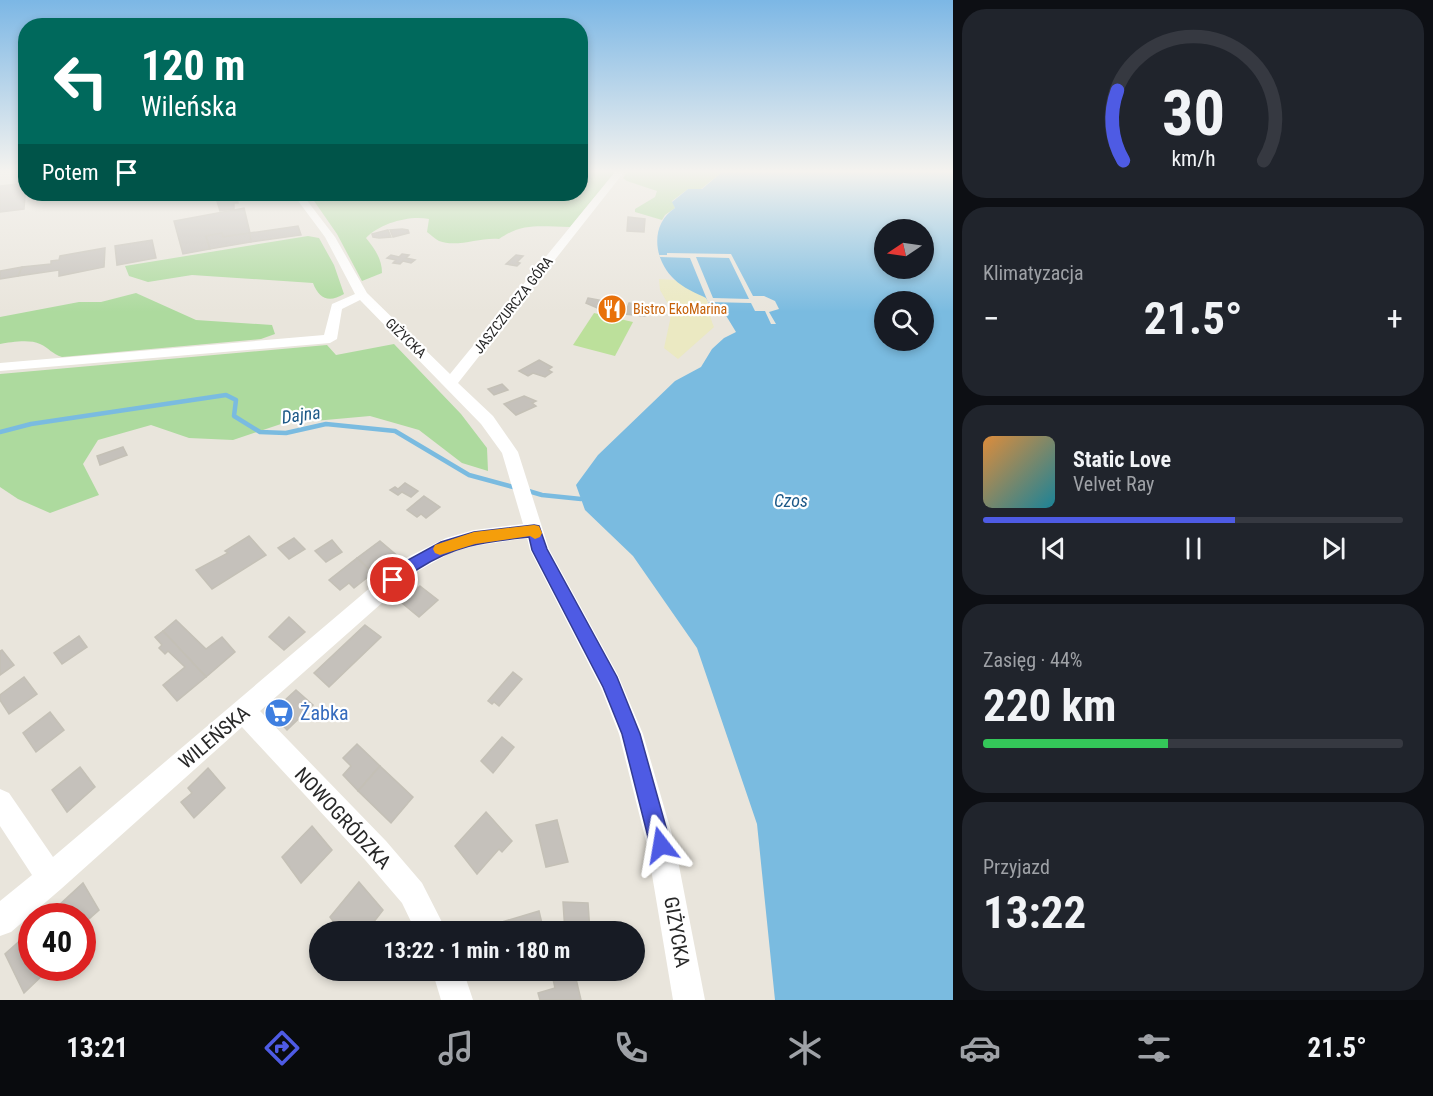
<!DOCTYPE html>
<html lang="pl">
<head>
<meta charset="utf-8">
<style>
	:root { --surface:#171b24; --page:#20242c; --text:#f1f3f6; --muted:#9ea1a6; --line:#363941; --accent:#4e5be4 }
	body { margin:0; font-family:"Roboto Condensed",sans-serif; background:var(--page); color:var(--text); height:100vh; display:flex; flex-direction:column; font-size:22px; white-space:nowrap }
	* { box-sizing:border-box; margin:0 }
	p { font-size:20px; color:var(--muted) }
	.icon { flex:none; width:33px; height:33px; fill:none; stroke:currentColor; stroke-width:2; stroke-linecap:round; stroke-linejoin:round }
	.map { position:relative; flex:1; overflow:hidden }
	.drawer { display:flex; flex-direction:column; gap:9px; padding:9px; background:#0d0f14; width:480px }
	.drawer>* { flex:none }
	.top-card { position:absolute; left:18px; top:18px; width:570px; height:183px; border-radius:24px; box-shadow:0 3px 9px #0003; background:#00695c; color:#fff; overflow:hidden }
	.needle { width:39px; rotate:257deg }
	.tools { position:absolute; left:874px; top:219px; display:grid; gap:12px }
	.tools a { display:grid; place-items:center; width:60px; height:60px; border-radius:50%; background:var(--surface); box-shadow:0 3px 9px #0003; font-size:30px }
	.speed { position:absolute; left:18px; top:903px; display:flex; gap:12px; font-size:30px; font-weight:700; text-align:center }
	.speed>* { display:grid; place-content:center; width:78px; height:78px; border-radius:50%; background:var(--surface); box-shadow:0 3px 9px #0003; line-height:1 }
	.speed .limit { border:9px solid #d22; background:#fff; color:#111 }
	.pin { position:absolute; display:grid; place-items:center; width:51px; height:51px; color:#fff; margin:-26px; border:3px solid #fff; border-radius:50%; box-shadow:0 2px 6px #0007 }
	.me { position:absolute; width:66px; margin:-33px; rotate:346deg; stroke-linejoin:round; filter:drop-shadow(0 0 4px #0008) }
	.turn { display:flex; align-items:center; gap:21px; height:126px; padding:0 24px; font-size:27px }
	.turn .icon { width:78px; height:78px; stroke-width:2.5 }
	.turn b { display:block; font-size:42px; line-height:51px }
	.then { display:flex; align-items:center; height:57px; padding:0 24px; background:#0003; gap:12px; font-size:22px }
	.big { font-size:45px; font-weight:700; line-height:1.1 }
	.drawer .tile { flex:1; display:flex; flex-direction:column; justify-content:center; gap:9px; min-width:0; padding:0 21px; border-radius:24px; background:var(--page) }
	.drawer .dial { align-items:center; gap:0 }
	.dial svg { height:156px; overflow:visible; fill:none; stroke:var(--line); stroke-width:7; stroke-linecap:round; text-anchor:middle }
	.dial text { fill:var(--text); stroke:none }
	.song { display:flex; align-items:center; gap:18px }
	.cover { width:72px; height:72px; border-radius:9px; background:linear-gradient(135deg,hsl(30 70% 55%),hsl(190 70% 35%)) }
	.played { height:6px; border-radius:3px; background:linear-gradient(90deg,var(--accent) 60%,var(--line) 60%) }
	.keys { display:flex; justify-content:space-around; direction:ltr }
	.heat { display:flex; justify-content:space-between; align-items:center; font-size:33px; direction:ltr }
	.charge { height:9px; border-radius:4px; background:linear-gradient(90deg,#34c759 44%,var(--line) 0) }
	.trip { position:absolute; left:309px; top:921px; width:336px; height:60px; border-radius:30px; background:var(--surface); box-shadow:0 3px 9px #0003; font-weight:700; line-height:60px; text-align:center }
	.dock { display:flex; height:96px; justify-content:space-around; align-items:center; background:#090b0e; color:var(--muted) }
	.dock .icon { width:42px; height:42px }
	.dock .active { color:var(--accent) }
	.dock b { font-size:27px; color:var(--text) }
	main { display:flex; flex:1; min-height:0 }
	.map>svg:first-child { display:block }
	.green { fill:#adda9e }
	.sand { fill:#ebe9c2 }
	.pitch { fill:#bce09b }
	.water { fill:#7abbe0; fill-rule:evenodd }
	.pier { fill:#e9e5dc; fill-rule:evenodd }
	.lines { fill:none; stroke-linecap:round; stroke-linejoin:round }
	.stream { stroke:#7abbe0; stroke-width:4.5 }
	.building { fill:#c5c1bb; stroke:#c4c0b6; stroke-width:1.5 }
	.minor { fill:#fff; fill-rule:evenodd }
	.route { fill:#4e5be4; stroke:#333b94; stroke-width:1.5 }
	.slow { fill:#f59e0b }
	.labels { text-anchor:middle; stroke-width:4.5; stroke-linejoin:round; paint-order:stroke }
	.far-street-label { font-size:14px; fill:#282828; stroke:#fff }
	.far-food-label { font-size:14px; fill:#c56008; stroke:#fff; text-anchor:start }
	.water-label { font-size:18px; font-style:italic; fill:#1d5988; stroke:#fff }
	.near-shop-label { font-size:20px; fill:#366cbe; stroke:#fff; text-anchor:start }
	.near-street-label { font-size:20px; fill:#282828; stroke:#fff }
</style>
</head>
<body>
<main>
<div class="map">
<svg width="953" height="1000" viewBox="0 0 953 1000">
	<rect width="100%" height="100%" fill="#e9e5dc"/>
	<g class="green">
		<path d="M581 172H615L570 227C542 227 523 222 499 239 480 237 457 248 439 241 435 239 430 234 427 232L429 219C410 215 380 223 366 238 375 249 382 259 382 273L362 281 337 234 312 198H330L351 194H580Z"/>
		<polygon points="627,172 722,172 701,189 688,189 672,201 675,208 665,215 662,220 635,212 635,209 655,197 657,191 627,181 623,178"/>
		<path d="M308 236 319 238 334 265 344 294C329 303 319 299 313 283L192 275 148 282 129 276 125 266Z"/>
		<path d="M136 293 196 320 272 325 275 334 261 339 62 357C52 354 49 348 40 344 30 339 11 342 0 344V317L79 302H101Z"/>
		<polygon points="394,344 461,414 487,448 488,471 462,463 419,430 370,416 281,424 233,440 189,438 151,425 98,440 83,464 99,495 50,513 18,499 0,487 0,374 327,345 336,355"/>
	</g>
	<path class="sand" d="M659 279 675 280 706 298C710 308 709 316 714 327L678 359 664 348 672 311 660 290Z"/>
	<polygon class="pitch" points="594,313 633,322 615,356 573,345"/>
	<path class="water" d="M722 172H953V1000H775L757 824 697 648 633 556 585 510 576 485 598 455 675 381 701 367 712 349 724 338 736 332 719 304 709 303 706 298C696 293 683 288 674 279 653 259 650 224 675 208L672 202 688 189H702ZM885 230H924V268H885ZM885 302H924V340H885Z"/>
	<path class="pier" d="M667 253 731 254 753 296H764L775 301 779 309 769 312 776 324H771L765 311H755L751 303 708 302 690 258 660 257 659 255H667ZM696 257 729 258 749 299 713 298Z"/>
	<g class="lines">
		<g class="stream">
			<polyline points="0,432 31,424 226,395 236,400 234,416 260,432 286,433 326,424 395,431 469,475 517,488"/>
			<polyline points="525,490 542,495 581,499"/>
		</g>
	</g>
	<g class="building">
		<polygon points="26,183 24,209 0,212 0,186"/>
		<polygon points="237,198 238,203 234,203 234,209 220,211 217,201"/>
		<polygon points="244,208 250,233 223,237 222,233 206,236 210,249 183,254 174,221"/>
		<polygon points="628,217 645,219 644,232 627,231"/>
		<polygon points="298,226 301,235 251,242 250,233"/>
		<polygon points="402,229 408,230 409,233 393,237 390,230"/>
		<polygon points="388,230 391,237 379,238 373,237 372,234"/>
		<polygon points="222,233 223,237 250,233 251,242 210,249 206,236"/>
		<polygon points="152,240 156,258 117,265 115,246"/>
		<polygon points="105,248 104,267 59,276 59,270 18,276 22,267 51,264 51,261 59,260 60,256"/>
		<polygon points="402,254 409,255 406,258 415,260 411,263 403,261 400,264 393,263 396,260 387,258 391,255 399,257"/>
		<polygon points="516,255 523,256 517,262 520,263 517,266 506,264"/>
		<polygon points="22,267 18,276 0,279 0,271"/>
		<polygon points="588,298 620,304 616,316 586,303"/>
		<polygon points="629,303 647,306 652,310 652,314 644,316 625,314"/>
		<polygon points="539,360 552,367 548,370 552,372 545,377 533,373 528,376 519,371"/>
		<polygon points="502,384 508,390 494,395 488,389"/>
		<polygon points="524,396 536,401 532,403 536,406 516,415 504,404"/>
		<polygon points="123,447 127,455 100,465 97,456"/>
		<polygon points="405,483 418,491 411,497 402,492 398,495 390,490 395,487 398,489"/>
		<polygon points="424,496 440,507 426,518 421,514 417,517 407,510"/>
		<polygon points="249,536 266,555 212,589 196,570 228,553 225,551"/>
		<polygon points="294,538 305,549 289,559 278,548"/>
		<polygon points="332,540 342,552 326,562 315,551"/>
		<polygon points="380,541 400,558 387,568 384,565 373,573 357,558"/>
		<polygon points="357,558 373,573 354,588 349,583 340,590 329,580"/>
		<polygon points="420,586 438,600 419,617 402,603"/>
		<polygon points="289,617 305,632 284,650 269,637"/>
		<polygon points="176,620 206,649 222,637 235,652 206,677 163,631"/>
		<polygon points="365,625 381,637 329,687 314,673"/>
		<polygon points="163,631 206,677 177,701 163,685 185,667 168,651 165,654 159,648 162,645 155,637"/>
		<polygon points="79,636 87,647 62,664 54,653"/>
		<polygon points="2,650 14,665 0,675 0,651"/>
		<polygon points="513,672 522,679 499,706 494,702 492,704 488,701"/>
		<polygon points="24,677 37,694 9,714 0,700 0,695"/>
		<polygon points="296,690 313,705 287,730 271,713"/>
		<polygon points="50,712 64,730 36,752 23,733"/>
		<polygon points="502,737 514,747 493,773 481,761"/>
		<polygon points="357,744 380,766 358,791 343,775 351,766 343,758"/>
		<polygon points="380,766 413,797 391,823 358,791"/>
		<polygon points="80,767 95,787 67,812 52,790"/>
		<polygon points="208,768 225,788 194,818 181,802 192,793 188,788"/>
		<polygon points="486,812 512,841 502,852 499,849 477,874 455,846"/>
		<polygon points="557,820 568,862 546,867 536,825"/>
		<polygon points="312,826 332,850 301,883 282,857"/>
		<polygon points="359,882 383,910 366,932 324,932 333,921 330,917"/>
		<polygon points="83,883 99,910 82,925 82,916 61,916 56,908"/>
		<polygon points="563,902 588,903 590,932 565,932"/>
		<polygon points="539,911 544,932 496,932 495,924"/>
		<polygon points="32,930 32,968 45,968 47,971 24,993 5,954"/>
		<polygon points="551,970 574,970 581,1000 540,1000 538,993 555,988"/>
	</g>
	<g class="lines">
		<g class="minor">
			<polygon points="615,172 624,172 458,383 493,416 518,452 549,549 618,675 643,734 675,845 705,1000 673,1000 647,845 619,734 601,688 530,550 527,538 474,546 452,552 418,571 260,711 386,841 422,883 447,932 416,932 402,903 366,861 242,727 61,889 11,932 0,936 0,901 32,875 0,826 0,789 9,793 53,857 404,559 446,538 474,530 523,524 502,453 481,424 360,300 342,309 337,339 330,343 0,371 0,363 324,335 332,304 355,294 325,237 293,194 302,194 335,237 367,293 450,374"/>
			<polygon points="432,970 463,970 473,1000 441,1000"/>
		</g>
	</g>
	<linearGradient id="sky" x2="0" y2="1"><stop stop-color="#7cb7e5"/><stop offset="0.55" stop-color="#f5f3ef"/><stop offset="1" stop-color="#f5f3ef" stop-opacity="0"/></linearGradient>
	<rect width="953" height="312" fill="url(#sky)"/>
	<path class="route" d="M534 525 539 526 547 549 617 677 640 734 671 845 668 853 661 856 653 853 650 845 622 734 603 687 532 550 529 537C485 542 457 544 418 569 409 575 401 589 388 585L386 580 406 561 441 542 474 532Z"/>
	<polygon class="slow" points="534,525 539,526 542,533 540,537 535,539 530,536 475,544 440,555 435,553 433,549 435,545 474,532"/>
	<defs>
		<g id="restaurant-disc" transform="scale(1.5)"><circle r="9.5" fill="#e8710a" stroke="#fff"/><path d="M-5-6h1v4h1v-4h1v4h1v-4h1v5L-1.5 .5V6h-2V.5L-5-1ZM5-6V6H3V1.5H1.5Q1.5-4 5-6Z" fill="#fff"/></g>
		<g id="supermarket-disc" transform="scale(1.5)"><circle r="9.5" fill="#3f7fe0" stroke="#fff"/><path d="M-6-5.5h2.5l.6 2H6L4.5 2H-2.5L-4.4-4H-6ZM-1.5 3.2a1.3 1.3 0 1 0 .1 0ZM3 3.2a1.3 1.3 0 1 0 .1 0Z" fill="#fff"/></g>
	</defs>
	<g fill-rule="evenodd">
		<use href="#restaurant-disc" x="612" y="309"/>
		<use href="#supermarket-disc" x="279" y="713"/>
	</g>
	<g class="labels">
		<g class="far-street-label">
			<text transform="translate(513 305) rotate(-52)" y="5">JASZCZURCZA GÓRA</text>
			<text transform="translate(406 338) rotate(44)" y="5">GIŻYCKA</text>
		</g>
		<g class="far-food-label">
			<text x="633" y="314">Bistro EkoMarina</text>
		</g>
		<g class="water-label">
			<text transform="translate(301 415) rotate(-8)" y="6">Dajna</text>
			<text x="791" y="507">Czos</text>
		</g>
		<g class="near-shop-label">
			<text x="300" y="720">Żabka</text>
		</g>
		<g class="near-street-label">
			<text transform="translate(214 737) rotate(-40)" y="7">WILEŃSKA</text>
			<text transform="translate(343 818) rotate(47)" y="7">NOWOGRÓDZKA</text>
			<text transform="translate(677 932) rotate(80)" y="7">GIŻYCKA</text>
		</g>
	</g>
</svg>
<div class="tools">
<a><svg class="needle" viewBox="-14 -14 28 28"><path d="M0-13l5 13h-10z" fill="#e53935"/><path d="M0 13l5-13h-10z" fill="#9ea1a6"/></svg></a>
<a><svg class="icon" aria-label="search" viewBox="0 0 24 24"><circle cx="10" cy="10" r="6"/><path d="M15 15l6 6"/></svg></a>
</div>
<div class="speed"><div class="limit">40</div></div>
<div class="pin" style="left:393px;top:580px;background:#d93025"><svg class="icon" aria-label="arrive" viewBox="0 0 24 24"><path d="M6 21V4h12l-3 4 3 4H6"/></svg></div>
<svg class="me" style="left:661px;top:845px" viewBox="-20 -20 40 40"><path d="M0-17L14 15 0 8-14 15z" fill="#4e5be4" stroke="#fff" stroke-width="4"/></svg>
<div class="trip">13:22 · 1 min · 180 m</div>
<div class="top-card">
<div class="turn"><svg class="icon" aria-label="left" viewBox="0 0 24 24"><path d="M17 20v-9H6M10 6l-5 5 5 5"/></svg><div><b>120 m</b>Wileńska</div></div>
<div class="then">Potem<svg class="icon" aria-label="arrive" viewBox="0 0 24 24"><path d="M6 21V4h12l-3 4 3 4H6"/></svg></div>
</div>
</div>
<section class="drawer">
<div class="tile dial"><svg viewBox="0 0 100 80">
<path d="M14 69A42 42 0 1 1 86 69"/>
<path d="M14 69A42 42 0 0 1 11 33" stroke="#4e5be4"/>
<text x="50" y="56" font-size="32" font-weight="700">30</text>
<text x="50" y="72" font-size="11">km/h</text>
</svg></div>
<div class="tile"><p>Klimatyzacja</p>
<div class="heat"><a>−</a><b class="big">21.5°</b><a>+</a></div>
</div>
<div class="tile">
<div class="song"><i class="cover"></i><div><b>Static Love</b><p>Velvet Ray</p></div></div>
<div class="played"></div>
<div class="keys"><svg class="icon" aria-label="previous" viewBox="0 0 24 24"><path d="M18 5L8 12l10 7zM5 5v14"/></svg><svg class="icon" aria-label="pause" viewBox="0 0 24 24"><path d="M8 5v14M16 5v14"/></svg><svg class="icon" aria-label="next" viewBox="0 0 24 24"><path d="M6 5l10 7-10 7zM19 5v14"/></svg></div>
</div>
<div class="tile"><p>Zasięg · 44%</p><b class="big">220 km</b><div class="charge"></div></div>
<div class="tile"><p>Przyjazd</p><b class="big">13:22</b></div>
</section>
</main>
<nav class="dock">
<b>13:21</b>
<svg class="icon active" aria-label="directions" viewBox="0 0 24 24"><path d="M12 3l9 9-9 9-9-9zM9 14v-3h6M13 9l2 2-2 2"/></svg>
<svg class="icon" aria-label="music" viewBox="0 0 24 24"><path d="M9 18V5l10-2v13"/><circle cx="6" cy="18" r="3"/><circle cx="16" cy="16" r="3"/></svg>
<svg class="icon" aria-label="phone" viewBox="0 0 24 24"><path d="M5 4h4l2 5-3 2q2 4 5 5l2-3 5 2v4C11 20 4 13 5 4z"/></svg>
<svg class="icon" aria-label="climate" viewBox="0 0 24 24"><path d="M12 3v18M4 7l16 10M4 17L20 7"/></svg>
<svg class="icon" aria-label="car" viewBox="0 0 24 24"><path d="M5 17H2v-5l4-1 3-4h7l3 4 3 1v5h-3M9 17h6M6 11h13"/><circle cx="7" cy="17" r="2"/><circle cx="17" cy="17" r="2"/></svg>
<svg class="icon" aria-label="filters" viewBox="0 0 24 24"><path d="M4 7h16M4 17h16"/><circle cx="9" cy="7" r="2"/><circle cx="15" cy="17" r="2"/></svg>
<b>21.5°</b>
</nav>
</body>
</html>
